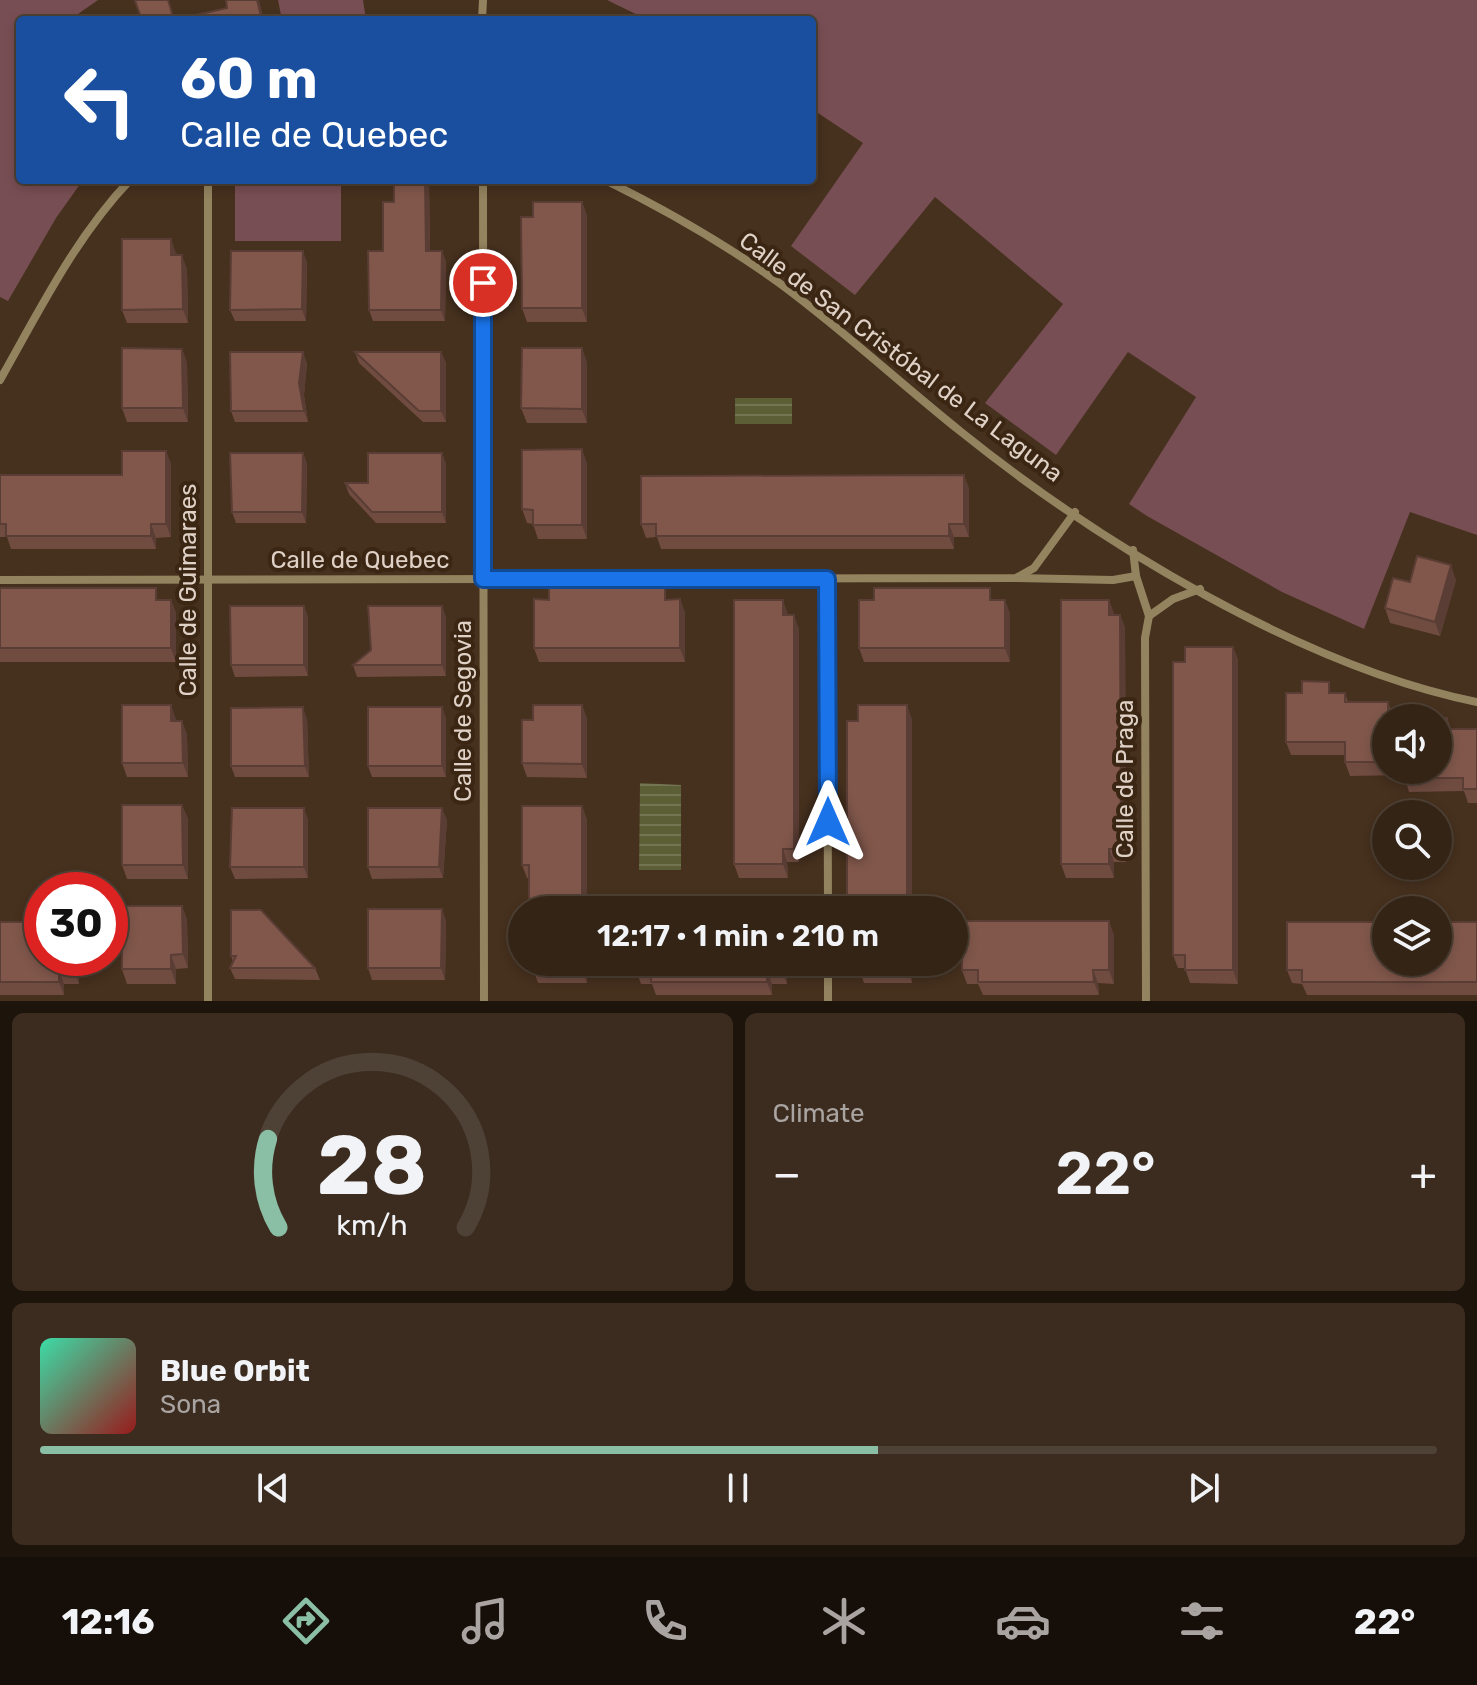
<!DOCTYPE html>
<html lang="en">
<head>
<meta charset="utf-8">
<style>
	:root { --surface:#342416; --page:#3c2c1f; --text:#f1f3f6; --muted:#a9a4a1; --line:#4e4135; --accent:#8abfa5 }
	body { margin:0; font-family:Rubik,sans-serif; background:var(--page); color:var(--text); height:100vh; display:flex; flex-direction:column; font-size:30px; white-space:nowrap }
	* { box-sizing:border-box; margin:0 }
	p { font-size:26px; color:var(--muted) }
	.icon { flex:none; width:44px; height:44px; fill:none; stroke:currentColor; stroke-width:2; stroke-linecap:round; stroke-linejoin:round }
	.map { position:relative; height:1001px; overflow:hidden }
	.side { display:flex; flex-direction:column; gap:12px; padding:12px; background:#1d140c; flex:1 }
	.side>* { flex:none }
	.top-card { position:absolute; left:16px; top:16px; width:800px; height:168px; border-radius:8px; box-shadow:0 4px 12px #0003,0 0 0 2px var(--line); background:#1a4fa0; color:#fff; overflow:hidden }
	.tools { position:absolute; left:1372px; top:704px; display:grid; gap:16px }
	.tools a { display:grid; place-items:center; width:80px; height:80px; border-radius:50%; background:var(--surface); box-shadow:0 4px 12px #0003,0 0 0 2px var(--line); font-size:40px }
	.speed { position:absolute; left:24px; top:872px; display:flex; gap:16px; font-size:40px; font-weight:700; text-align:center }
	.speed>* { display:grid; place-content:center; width:104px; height:104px; border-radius:50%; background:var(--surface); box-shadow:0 4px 12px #0003,0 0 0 2px var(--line); line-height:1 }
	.speed .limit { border:12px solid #d22; background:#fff; color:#111 }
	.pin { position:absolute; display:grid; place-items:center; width:68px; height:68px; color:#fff; margin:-34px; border:4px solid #fff; border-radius:50%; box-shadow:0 2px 8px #0007 }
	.me { position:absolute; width:88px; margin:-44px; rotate:0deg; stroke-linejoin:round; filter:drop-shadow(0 0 6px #0008) }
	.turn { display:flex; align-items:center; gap:28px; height:168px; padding:0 32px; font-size:36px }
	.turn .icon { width:104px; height:104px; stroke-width:2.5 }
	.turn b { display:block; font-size:56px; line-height:68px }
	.big { font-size:60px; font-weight:600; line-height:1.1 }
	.side .widget { flex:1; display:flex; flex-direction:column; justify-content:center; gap:12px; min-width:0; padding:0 28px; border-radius:12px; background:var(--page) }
	.side .dial { align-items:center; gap:0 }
	.dial svg { height:208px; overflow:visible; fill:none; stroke:var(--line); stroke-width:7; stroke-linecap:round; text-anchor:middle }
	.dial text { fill:var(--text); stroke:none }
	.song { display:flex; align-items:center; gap:24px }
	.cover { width:96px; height:96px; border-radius:12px; background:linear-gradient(135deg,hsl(160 70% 55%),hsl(0 70% 35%)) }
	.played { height:8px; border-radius:4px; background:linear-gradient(90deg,var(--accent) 60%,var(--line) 60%) }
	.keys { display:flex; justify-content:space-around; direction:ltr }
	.heat { display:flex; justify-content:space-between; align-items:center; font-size:44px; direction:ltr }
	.side .tiles { flex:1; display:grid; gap:12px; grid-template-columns:1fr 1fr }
	.widget:last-child { grid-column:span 2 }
	.trip { position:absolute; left:508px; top:896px; width:460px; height:80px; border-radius:40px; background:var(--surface); box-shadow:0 4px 12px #0003,0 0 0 2px var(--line); font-weight:600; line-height:80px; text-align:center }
	.tab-bar { display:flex; height:128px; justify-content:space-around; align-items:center; background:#150e09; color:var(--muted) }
	.tab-bar .icon { width:56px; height:56px }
	.tab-bar .on { color:var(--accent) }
	.tab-bar b { font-size:36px; color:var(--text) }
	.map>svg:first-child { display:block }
	.green { fill:#774e53 }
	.water { fill:url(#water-rules) }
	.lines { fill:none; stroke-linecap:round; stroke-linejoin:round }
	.street { stroke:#93835f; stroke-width:8 }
	.wall { fill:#6f4b40; fill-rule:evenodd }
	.shaded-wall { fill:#5a3d34 }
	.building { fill:#81574b; stroke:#5a3d34; stroke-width:2 }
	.route-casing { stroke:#114b97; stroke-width:20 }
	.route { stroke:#1a73e8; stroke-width:14 }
	.labels { text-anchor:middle; stroke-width:8; stroke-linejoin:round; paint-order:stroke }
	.street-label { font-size:24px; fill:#dfd1c6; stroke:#3b2614 }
</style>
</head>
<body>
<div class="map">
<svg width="1477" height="1001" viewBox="0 0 1477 1001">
	<defs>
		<pattern id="water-rules" width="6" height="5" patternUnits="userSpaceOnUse" patternTransform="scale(2)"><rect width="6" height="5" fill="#5c5e35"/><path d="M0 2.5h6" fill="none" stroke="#737451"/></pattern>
	</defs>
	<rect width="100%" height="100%" fill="#46301e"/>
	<g class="green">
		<polygon points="0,0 98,0 78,14 82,20 20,20 20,180 83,180 56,218 8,301 0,297"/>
		<polygon points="278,0 363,0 366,20 282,20"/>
		<polygon points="607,0 1477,0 1477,535 1410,512 1364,629 1282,592 1147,516 1129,504 1196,397 1128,352 1056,455 985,403 1063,304 935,197 855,295 791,246 863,143 812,109 812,20 648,20"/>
		<rect x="235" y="180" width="106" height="61"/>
	</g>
	<g class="water">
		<rect x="735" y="398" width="57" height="26"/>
		<polygon points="640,783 681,785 681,870 639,870"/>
	</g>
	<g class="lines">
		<g class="street">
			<polyline points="482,20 483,0"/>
			<polyline points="483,180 484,1001"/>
			<path d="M605 180C666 210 727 245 782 285 844 331 900 383 960 431 1098 542 1303 667 1477 702"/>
			<path d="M0 380C39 311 75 238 130 180"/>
			<polyline points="1133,550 1136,576 1149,616"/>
			<polyline points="1017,578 1113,580 1136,576"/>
			<polyline points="827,579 828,910"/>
			<polyline points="0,580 1016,578 1034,568 1075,512"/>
			<polyline points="828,962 828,1001"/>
			<polyline points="208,1001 208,180"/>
			<polyline points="1146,1001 1145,638 1149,616 1173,599 1200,589"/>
		</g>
	</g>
	<g class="wall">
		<polygon points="429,180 430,251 442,251 446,262 445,321 373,321 369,310 394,202"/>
		<polygon points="582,202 587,216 587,322 527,322 522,308 533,217"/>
		<polygon points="176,253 187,269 188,323 127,323 122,310"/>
		<polygon points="307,262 306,321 235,321 230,310"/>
		<polygon points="182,349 187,363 188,422 127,422 122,408"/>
		<polygon points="355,352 441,352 446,363 446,422 423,422 359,363"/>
		<polygon points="587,362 587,423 527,423 521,408"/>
		<polygon points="307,363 304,395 308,422 235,422 231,411"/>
		<polygon points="166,451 171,464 171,537 156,538 156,549 11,549 7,537 0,537 0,475 122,475"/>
		<polygon points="303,453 307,464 306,523 236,523 232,512"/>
		<polygon points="442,453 446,464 446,523 376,523 349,494 345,483 368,483"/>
		<polygon points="587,463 587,539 538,539 533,524 527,523 522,509"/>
		<polygon points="964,475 969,489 969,537 954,537 954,549 661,549 657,537 646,538 641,524"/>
		<polygon points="1456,580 1440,636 1390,623 1385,608"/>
		<polygon points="0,588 171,600 176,613 176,662 0,662"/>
		<polygon points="680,599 685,613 685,662 539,662 534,648 669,600"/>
		<polygon points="994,600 1010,613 1010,662 864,662 859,648"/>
		<polygon points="1109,600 1114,615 1120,615 1125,628 1126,862 1114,862 1114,878 1066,878 1061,864"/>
		<polygon points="304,606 308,617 308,676 235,677 231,665"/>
		<polygon points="442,606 446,618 446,676 357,677 353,665 371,650"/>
		<polygon points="788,614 788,615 799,629 799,862 787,862 788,878 739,878 734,864"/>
		<polygon points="1233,647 1238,660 1238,984 1190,983 1185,968 1178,968 1173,955 1185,662"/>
		<path d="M1333 693H1345L1348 702H1388L1392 714H1404L1405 718H1447L1451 729H1477V803H1468L1464 791 1409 792 1404 775 1350 776 1345 762V755H1291L1286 742ZM1386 718 1438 770H1386Z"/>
		<polygon points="582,705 587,719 587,778 527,777 522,763 533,720"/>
		<polygon points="442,707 446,719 446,777 372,777 368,766"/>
		<polygon points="176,719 176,721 182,721 187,735 188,777 127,777 122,763"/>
		<polygon points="307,719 309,777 235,777 231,766"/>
		<polygon points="182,805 188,819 188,879 127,879 122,865"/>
		<polygon points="582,806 587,820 587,910 522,910 522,955 522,905 529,905 529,878 527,878 522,865"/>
		<polygon points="308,819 308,878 235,879 230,867"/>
		<polygon points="447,820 443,878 372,879 368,867"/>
		<polygon points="182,906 187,920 188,968 176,969 176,984 127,984 122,969"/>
		<polygon points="442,909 446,921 445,980 372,980 368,968"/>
		<polygon points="231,910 315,968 320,980 235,979 230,968 233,962 231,956"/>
		<polygon points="0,922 42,958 79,958 79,984 64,984 64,995 0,995"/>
		<polygon points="1477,922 1477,995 1307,995 1302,984 1292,983 1287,970"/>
		<polygon points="1114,935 1114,984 1098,983 1099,995 983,995 978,984 967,984 962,970"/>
		<polygon points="525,962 587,962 587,983 538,983 533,968 527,968"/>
		<polygon points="787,962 787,984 772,984 772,995 656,995 652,984 641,984 636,970"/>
		<polygon points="850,962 912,962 912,983 864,983 859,968 852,968"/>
	</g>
	<g class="shaded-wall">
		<polygon points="257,0 259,0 264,20 262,20"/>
		<polygon points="425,180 429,180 430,262 426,251"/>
		<polygon points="582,202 587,216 587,322 582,308"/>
		<polygon points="171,239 176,253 176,269 171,255"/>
		<polygon points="303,251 307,262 306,321 302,309"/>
		<polygon points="442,251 446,262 445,321 441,310"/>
		<polygon points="182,255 187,269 188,323 183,309"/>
		<polygon points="582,348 587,362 587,423 582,409"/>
		<polygon points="182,349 187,363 188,422 183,408"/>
		<polygon points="303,352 307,363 304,395 308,422 304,411 299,383"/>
		<polygon points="441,352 446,363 446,422 441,411"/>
		<polygon points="582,449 587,463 587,539 582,525"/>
		<polygon points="166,451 171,464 171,537 166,524"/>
		<polygon points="303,453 307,464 306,523 302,512"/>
		<polygon points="442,453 446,464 446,523 442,512"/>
		<polygon points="964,475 969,489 969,537 964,524"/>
		<polygon points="151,524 156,538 156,549 151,536"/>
		<polygon points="949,524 954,537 954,549 949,536"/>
		<polygon points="1451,565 1456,580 1440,636 1435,622"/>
		<polygon points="680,599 685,613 685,662 680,648"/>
		<polygon points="171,600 176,613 176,662 171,648"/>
		<polygon points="783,600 788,614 788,629 783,615"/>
		<polygon points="1005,600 1010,613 1010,662 1005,648"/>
		<polygon points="1109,600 1114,613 1114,628 1109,615"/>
		<polygon points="304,606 308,617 308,676 304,665"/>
		<polygon points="442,606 446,618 446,676 442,665"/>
		<polygon points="794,615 799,629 799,862 794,849"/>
		<polygon points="1120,615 1125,628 1126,862 1121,849"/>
		<polygon points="1233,647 1238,660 1238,984 1233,970"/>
		<polygon points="171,705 176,719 176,735 171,721"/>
		<polygon points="582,705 587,719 587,778 582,764"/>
		<polygon points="907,705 912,719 912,910 907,910"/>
		<polygon points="303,707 307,719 309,777 305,766"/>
		<polygon points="442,707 446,719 446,777 442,766"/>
		<polygon points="182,721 187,735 188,777 183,763"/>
		<polygon points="182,805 188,819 188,879 183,865"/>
		<polygon points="582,806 587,820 587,910 582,910"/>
		<polygon points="304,808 308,819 308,878 304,867"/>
		<polygon points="442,808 447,820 443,878 439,867"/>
		<polygon points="783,849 787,862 788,878 783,864"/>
		<polygon points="1109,849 1114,862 1114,878 1109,864"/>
		<polygon points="182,906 187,920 188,968 183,954"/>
		<polygon points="442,909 446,921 445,980 441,968"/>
		<polygon points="1109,921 1114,935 1114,984 1109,970"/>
		<polygon points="171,955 176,969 176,984 171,969"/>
		<polygon points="74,958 79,958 79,984 74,970"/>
		<polygon points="582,962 587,962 587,983 582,970"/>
		<polygon points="782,962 787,962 787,984 782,970"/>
		<polygon points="907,962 912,962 912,983 907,969"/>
		<polygon points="59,970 64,984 64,995 59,982"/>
		<polygon points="767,970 772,984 772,995 767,982"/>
		<polygon points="1093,970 1098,983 1099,995 1094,982"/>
	</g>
	<g class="building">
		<polygon points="137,0 168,0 174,20 227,8 226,0 257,0 262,20 142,20 135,1"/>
		<polygon points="394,180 425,180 426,251 442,251 441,310 369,310 368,251 383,251 383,202 394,202"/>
		<polygon points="533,202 582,202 582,308 522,308 521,217 533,217"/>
		<polygon points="122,239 171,239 171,255 182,255 183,309 122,310"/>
		<polygon points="231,251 303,251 302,309 230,310"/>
		<polygon points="122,348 182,349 183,408 122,408"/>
		<polygon points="522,348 582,348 582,409 521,408"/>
		<polygon points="230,352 303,352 299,383 304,411 231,411"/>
		<polygon points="355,352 441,352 441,411 419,411"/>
		<polygon points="582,449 582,525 533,525 533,510 522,509 522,450"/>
		<polygon points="122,451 166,451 166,524 151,524 151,536 6,536 6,524 0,524 0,475 122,475"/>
		<polygon points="230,453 303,453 302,512 232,512"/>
		<polygon points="368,453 442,453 442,512 372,512 345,483 368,483"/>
		<polygon points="964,475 964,524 949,524 949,536 656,536 656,524 641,524 641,476"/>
		<polygon points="1417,556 1451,565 1435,622 1385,608 1393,578 1410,582"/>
		<polygon points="0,588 156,588 156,600 171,600 171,648 0,648"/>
		<polygon points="549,588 665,588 665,600 680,599 680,648 534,648 534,599 549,600"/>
		<polygon points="874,588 990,588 990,600 1005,600 1005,648 859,648 859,600 874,600"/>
		<polygon points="734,600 783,600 783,615 794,615 794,849 783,849 783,864 734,864"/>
		<polygon points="1061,600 1109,600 1109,615 1120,615 1121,849 1109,849 1109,864 1061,864"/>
		<polygon points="230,606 304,606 304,665 231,665"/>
		<polygon points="368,606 442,606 442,665 353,665 371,650"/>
		<polygon points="1185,647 1233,647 1233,970 1185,970 1185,955 1173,955 1173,662 1185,662"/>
		<polygon points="1302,681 1329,682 1329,693 1345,693 1345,702 1388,702 1388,714 1404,714 1404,718 1447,718 1447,729 1477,729 1477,789 1463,789 1463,778 1404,778 1404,770 1438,770 1438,718 1386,718 1386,762 1345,762 1345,742 1286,742 1286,693 1302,693"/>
		<polygon points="122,705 171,705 171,721 182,721 183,763 122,763"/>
		<polygon points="533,705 582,705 582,764 522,763 522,720 533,720"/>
		<polygon points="858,705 907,705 907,910 847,910 847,721 858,721"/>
		<polygon points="303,707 305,766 231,766 231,708"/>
		<rect x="368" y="707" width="74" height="59"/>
		<polygon points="122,805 182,805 183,865 122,865"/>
		<polygon points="522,806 582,806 582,910 522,910 522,954 522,905 529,905 529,865 522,865"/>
		<polygon points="232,808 304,808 304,867 230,867"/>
		<polygon points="368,808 442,808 439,867 368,867"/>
		<polygon points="122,906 182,906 183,954 171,955 171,969 122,969"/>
		<polygon points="368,909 442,909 441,968 368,968"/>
		<polygon points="231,910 261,910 315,968 230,968 236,956 231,956"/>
		<polygon points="962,921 1109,921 1109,970 1093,970 1094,982 978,982 978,970 962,970"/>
		<polygon points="0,922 42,922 42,958 74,958 74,970 59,970 59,982 0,982"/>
		<polygon points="1287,922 1386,922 1386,962 1438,962 1438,922 1477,922 1477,982 1302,982 1302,970 1287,970"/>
		<polygon points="534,962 582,962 582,970 533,969"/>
		<polygon points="636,962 782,962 782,970 767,970 767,982 651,982 651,970 636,970"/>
		<polygon points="859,962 907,962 907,969 859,970"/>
	</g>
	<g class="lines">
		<g class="route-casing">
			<polyline id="route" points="483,283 483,579 827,579 828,822"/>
		</g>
		<use href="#route" class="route"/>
	</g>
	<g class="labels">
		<g class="street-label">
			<text transform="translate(901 357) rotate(37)" y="8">Calle de San Cristóbal de La Laguna</text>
			<text x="360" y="568">Calle de Quebec</text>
			<text transform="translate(188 590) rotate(-90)" y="8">Calle de Guimaraes</text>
			<text transform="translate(463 711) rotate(-90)" y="8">Calle de Segovia</text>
			<text transform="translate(1125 779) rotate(-90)" y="8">Calle de Praga</text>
		</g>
	</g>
</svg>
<div class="tools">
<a><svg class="icon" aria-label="sound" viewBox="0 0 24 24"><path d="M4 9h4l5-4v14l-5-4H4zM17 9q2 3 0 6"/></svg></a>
<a><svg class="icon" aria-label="search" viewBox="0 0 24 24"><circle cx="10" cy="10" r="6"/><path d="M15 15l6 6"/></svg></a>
<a><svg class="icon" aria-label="layers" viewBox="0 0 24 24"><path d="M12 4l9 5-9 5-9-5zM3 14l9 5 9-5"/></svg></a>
</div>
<div class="speed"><div class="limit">30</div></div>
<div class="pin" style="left:483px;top:283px;background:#d93025"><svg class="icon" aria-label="arrive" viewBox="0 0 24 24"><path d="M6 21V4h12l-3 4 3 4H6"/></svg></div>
<svg class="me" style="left:828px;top:822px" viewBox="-20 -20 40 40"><path d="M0-17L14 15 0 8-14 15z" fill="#1a73e8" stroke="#fff" stroke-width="4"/></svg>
<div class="trip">12:17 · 1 min · 210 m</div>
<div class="top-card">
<div class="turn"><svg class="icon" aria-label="left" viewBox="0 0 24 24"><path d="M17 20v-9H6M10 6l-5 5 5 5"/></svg><div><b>60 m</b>Calle de Quebec</div></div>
</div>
</div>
<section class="side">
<div class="tiles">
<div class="widget dial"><svg viewBox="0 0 100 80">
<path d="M14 69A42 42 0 1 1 86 69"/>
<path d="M14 69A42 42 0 0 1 10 35" stroke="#8abfa5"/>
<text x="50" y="56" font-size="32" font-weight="700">28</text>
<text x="50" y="72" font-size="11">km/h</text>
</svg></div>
<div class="widget"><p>Climate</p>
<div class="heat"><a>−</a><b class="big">22°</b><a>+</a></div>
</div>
<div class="widget">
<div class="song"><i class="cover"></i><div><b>Blue Orbit</b><p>Sona</p></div></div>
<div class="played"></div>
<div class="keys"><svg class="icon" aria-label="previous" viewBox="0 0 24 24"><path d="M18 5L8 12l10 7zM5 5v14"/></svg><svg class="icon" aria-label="pause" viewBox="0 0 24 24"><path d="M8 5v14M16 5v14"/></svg><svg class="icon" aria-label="next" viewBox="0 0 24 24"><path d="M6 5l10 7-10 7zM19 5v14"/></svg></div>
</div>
</div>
</section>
<nav class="tab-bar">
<b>12:16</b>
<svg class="icon on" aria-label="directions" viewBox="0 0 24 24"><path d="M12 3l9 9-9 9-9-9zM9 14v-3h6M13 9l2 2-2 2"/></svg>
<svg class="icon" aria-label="music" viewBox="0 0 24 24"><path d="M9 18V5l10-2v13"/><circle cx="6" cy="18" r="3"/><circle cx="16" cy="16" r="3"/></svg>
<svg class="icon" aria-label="phone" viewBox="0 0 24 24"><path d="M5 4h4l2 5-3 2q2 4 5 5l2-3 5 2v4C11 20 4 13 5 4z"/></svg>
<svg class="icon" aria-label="climate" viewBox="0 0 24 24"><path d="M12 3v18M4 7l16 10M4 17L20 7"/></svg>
<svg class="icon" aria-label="car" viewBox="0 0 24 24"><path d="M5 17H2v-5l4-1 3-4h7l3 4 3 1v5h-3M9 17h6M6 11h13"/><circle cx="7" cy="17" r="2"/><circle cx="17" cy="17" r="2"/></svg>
<svg class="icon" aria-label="filters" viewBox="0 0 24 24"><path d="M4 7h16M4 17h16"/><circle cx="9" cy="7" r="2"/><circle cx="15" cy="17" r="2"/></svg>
<b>22°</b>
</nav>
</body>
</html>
